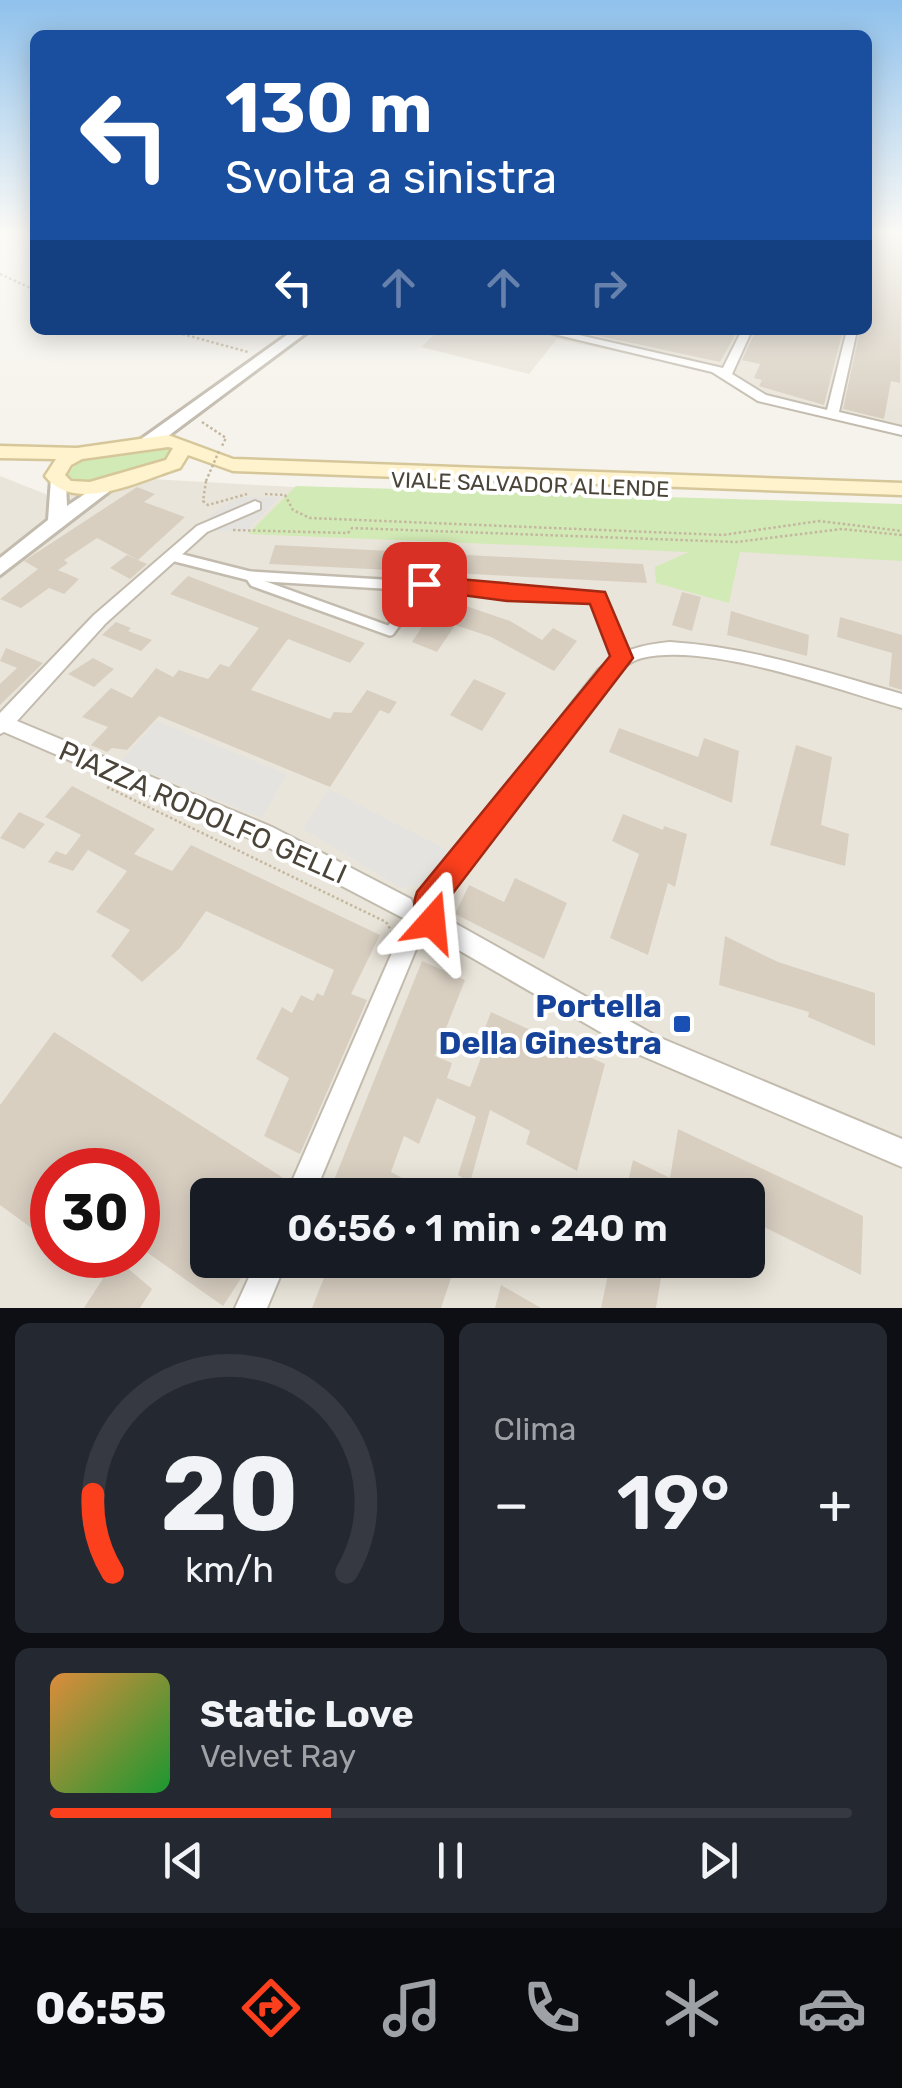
<!DOCTYPE html>
<html lang="it">
<head>
<meta charset="utf-8">
<style>
	:root { --surface:#171b24; --page:#242831; --text:#f1f3f6; --muted:#9ea1a6; --line:#363941; --accent:#fc3f1d }
	body { margin:0; font-family:Rubik,sans-serif; background:var(--page); color:var(--text); height:100vh; display:flex; flex-direction:column; font-size:38px; white-space:nowrap }
	* { box-sizing:border-box; margin:0 }
	p { font-size:32px; color:var(--muted) }
	.icon { flex:none; width:55px; height:55px; fill:none; stroke:currentColor; stroke-width:2; stroke-linecap:round; stroke-linejoin:round }
	.map { position:relative; height:1308px; overflow:hidden }
	.details { display:flex; flex-direction:column; gap:15px; padding:15px; background:#0d0f14; flex:1 }
	.details>* { flex:none }
	.hud { position:absolute; left:30px; top:30px; width:842px; height:305px; border-radius:15px; box-shadow:0 5px 25px #0003; background:#1a4fa0; color:#fff; overflow:hidden }
	.speed { position:absolute; left:30px; top:1148px; display:flex; gap:20px; font-size:50px; font-weight:700; text-align:center }
	.speed>* { display:grid; place-content:center; width:130px; height:130px; border-radius:50%; background:var(--surface); box-shadow:0 5px 25px #0003; line-height:1 }
	.speed .limit { border:15px solid #d22; background:#fff; color:#111 }
	.pin { position:absolute; display:grid; place-items:center; width:85px; height:85px; color:#fff; margin:-42px; border-radius:20px; box-shadow:0 5px 15px #0006 }
	.me { position:absolute; width:110px; margin:-55px; rotate:18deg; stroke-linejoin:round; filter:drop-shadow(0 0 8px #0008) }
	.turn { display:flex; align-items:center; gap:35px; height:210px; padding:0 30px; font-size:45px }
	.turn .icon { width:130px; height:130px; stroke-width:2.5 }
	.turn b { display:block; font-size:70px; line-height:85px }
	.lanes { display:flex; align-items:center; height:95px; padding:0 30px; background:#0003; justify-content:center; gap:50px; direction:ltr }
	.lanes .off { opacity:.35 }
	.big { font-size:75px; font-weight:600; line-height:1.1 }
	.details .card { flex:1; display:flex; flex-direction:column; justify-content:center; gap:15px; min-width:0; padding:0 35px; border-radius:15px; background:var(--page) }
	.details .dial { align-items:center; gap:0 }
	.dial svg { height:260px; overflow:visible; fill:none; stroke:var(--line); stroke-width:7; stroke-linecap:round; text-anchor:middle }
	.dial text { fill:var(--text); stroke:none }
	.song { display:flex; align-items:center; gap:30px }
	.cover { width:120px; height:120px; border-radius:15px; background:linear-gradient(135deg,hsl(30 70% 55%),hsl(130 70% 35%)) }
	.played { height:10px; border-radius:5px; background:linear-gradient(90deg,var(--accent) 35%,var(--line) 35%) }
	.keys { display:flex; justify-content:space-around; direction:ltr }
	.heat { display:flex; justify-content:space-between; align-items:center; font-size:55px; direction:ltr }
	.details .tiles { flex:1; display:grid; gap:15px; grid-template-columns:1fr 1fr }
	.card:last-child { grid-column:span 2 }
	.trip { position:absolute; left:190px; top:1178px; width:575px; height:100px; border-radius:15px; background:var(--surface); box-shadow:0 5px 25px #0003; font-weight:600; line-height:100px; text-align:center }
	.menu { display:flex; height:160px; justify-content:space-around; align-items:center; background:#090b0e; color:var(--muted) }
	.menu .icon { width:70px; height:70px }
	.menu .on { color:var(--accent) }
	.menu b { font-size:45px; color:var(--text) }
	.map>svg:first-child { display:block }
	.residential { fill:#eae5da; fill-rule:evenodd }
	.green { fill:#d2eab5 }
	.parking { fill:#e5e3e0 }
	.building { fill:#d8cfc1 }
	.lines { fill:none; stroke-linecap:round; stroke-linejoin:round }
	.service-casing { stroke:#c2bbae; stroke-width:14 }
	.minor-casing { stroke:#c2bbae; stroke-width:4 }
	.tertiary-casing { stroke:#c2bbae; stroke-width:6 }
	.secondary-casing { stroke:#d6c79b; stroke-width:5 }
	.path { stroke:#c4b79f; stroke-width:2.5; stroke-dasharray:2.5 2.5; stroke-linecap:butt }
	.service { stroke:#fff; stroke-width:9 }
	.minor { fill:#fff; fill-rule:evenodd }
	.tertiary { fill:#fff; fill-rule:evenodd }
	.secondary { fill:#fff3cd; fill-rule:evenodd }
	.path-bridge { stroke:#c4b79f; stroke-width:2.5; stroke-dasharray:2.5 2.5; stroke-linecap:butt }
	.route { fill:#fc3f1d; stroke:#a42913; stroke-width:2.5 }
	.transit-dot { fill:#1a4fb4; stroke:#fff; stroke-width:4 }
	.labels { text-anchor:middle; stroke-width:8; stroke-linejoin:round; paint-order:stroke }
	.far-street-label { font-size:22px; fill:#4b4439; stroke:#fff }
	.street-label { font-size:28px; fill:#4b4439; stroke:#fff }
	.near-transit-label { font-size:32px; font-weight:bold; fill:#164399; stroke:#fff; text-anchor:end }
</style>
</head>
<body>
<div class="map">
<svg width="902" height="1308" viewBox="0 0 902 1308">
	<rect width="100%" height="100%" fill="#f6f3ec"/>
	<g class="residential">
		<polygon points="868,233 902,233 902,435 768,404 707,371 557,339 529,374 421,347 439,330 868,330"/>
		<path d="M0 476 48 495 108 493 152 479 902 522V1308H0ZM52 1170H138V1255H52ZM208 1195H748V1260H208Z"/>
	</g>
	<g class="green">
		<path d="M162 446 175 448C165 469 95 482 71 481L66 476 79 460Z"/>
		<polygon points="296,486 902,504 902,561 740,552 729,603 656,583 655,567 689,552 248,534"/>
	</g>
	<g class="parking">
		<polygon points="243,497 280,497 246,531 195,531 221,507"/>
		<polygon points="156,721 287,774 262,818 121,761"/>
		<polygon points="329,789 451,852 424,883 401,888 303,829"/>
	</g>
	<g class="building">
		<polygon points="868,233 902,233 900,383 891,381 884,419 843,409 860,330 868,330 872,245 868,244"/>
		<polygon points="596,330 738,330 720,362 595,335"/>
		<polygon points="756,330 843,330 824,405 759,386 762,380 754,378 760,364 742,360"/>
		<polygon points="137,487 155,494 144,502 185,517 138,560 97,538 64,560 68,563 58,570 79,579 64,594 49,588 21,608 0,599 38,569 24,561"/>
		<polygon points="275,545 643,564 647,583 269,564"/>
		<polygon points="127,555 147,564 130,579 110,568"/>
		<polygon points="188,576 365,643 350,663 288,639 251,690 330,719 334,712 351,713 367,690 397,702 389,714 380,710 330,787 159,716 127,750 112,748 107,752 91,745 108,727 82,717 111,688 132,698 156,668 173,677 179,670 208,679 220,664 229,667 259,628 170,594"/>
		<polygon points="682,592 701,597 692,631 672,625"/>
		<polygon points="457,603 510,621 542,640 553,628 577,641 554,671 491,637 455,625 437,652 412,642 429,616 445,619"/>
		<polygon points="731,611 809,635 807,656 727,635"/>
		<polygon points="840,617 902,635 902,690 889,686 892,653 837,637"/>
		<polygon points="116,622 131,628 128,631 152,640 141,651 102,635"/>
		<polygon points="6,648 43,663 0,705 0,684 17,668 0,661"/>
		<polygon points="93,658 114,669 94,687 68,674"/>
		<polygon points="474,679 506,693 482,731 450,715"/>
		<polygon points="619,728 698,757 704,738 739,751 732,803 609,752"/>
		<polygon points="796,745 832,757 821,825 849,834 845,866 770,845"/>
		<polygon points="72,786 155,829 134,854 172,871 191,845 380,935 351,994 367,1000 300,1154 264,1136 289,1078 256,1059 282,1007 292,1013 301,995 313,1001 317,993 323,996 334,970 206,911 180,948 142,982 111,956 130,930 96,912 127,871 88,850 73,871 48,862 56,851 66,855 81,835 45,817"/>
		<polygon points="19,812 45,824 24,849 0,838"/>
		<polygon points="623,814 663,830 664,826 687,834 675,887 668,883 648,955 610,938 639,854 612,841"/>
		<polygon points="515,878 567,903 544,959 455,914 469,885 504,902"/>
		<polygon points="725,936 778,962 875,993 875,1046 808,1017 809,1012 719,985"/>
		<polygon points="422,961 465,980 435,1056 452,1063 447,1078 470,1087 491,1031 485,1028 491,1012 605,1064 577,1171 526,1144 530,1131 490,1110 470,1183 458,1175 476,1117 437,1098 419,1144 404,1136 391,1172 404,1179 397,1195 328,1195"/>
		<polygon points="54,1032 288,1181 282,1195 208,1195 208,1260 253,1260 223,1306 138,1246 138,1170 52,1170 52,1243 0,1205 0,1105"/>
		<polygon points="678,1129 863,1216 861,1275 748,1219 748,1195 698,1195 678,1185 676,1195 625,1195 633,1160 670,1178"/>
		<polygon points="71,1255 112,1255 152,1289 140,1308 84,1308 104,1277"/>
		<polygon points="331,1260 457,1260 441,1308 312,1308"/>
		<polygon points="611,1260 664,1260 656,1308 601,1308"/>
		<polygon points="501,1285 541,1308 495,1308"/>
	</g>
	<g class="lines">
		<g class="service-casing">
			<g id="service">
				<polyline points="171,556 250,576 597,597 622,658"/>
				<polyline points="250,576 254,582 390,631 424,584"/>
			</g>
		</g>
		<g class="minor-casing">
			<g id="minor">
				<polygon points="537,330 557,330 723,368 742,330 752,330 732,374 766,395 827,410 847,330 857,330 839,412 902,427 902,435 758,401 712,372"/>
				<polygon points="255,501 260,503 260,509 207,532 106,623 17,721 272,827 411,899 414,907 411,915 403,918 256,841 4,732 0,734 0,713 94,615 197,526"/>
				<path d="M670 642C750 647 825 672 902 694V708C835 689 709 642 642 658 629 661 619 671 610 680L435 912 658 1037 902 1139V1167L640 1055 424 930 314 1195H286L405 923 413 919 421 923 425 913 420 911 417 903 420 895 598 670C620 650 640 645 670 642Z"/>
				<polygon points="257,1260 287,1260 267,1308 235,1308"/>
			</g>
		</g>
		<g class="tertiary-casing">
			<g id="tertiary">
				<polygon points="294,330 310,330 152,448 140,448 140,440"/>
				<polygon points="110,477 119,482 116,486 0,575 0,558 48,520 51,479 57,478 66,483 67,506"/>
			</g>
		</g>
		<g class="secondary-casing">
			<path id="secondary" d="M168 435 233 459 902 483V495L233 471 188 455 180 468C141 480 75 515 45 476L56 459 0 458V446L77 448ZM168 447 173 448 166 460 90 482 71 481 65 475 71 465 82 459Z"/>
		</g>
		<g class="path">
			<polyline points="0,274 35,290"/>
			<polyline points="168,330 248,352"/>
			<polyline points="202,422 226,438 222,446"/>
			<polyline points="206,481 203,501 208,505 247,494"/>
			<polyline points="265,494 285,495 293,510 310,518 723,535 819,521 902,531"/>
			<polyline points="233,530 348,533 352,528 736,542 842,529 902,535"/>
			<polyline points="107,787 386,922 392,932"/>
		</g>
		<use href="#service" class="service"/>
		<use href="#minor" class="minor"/>
		<use href="#tertiary" class="tertiary"/>
		<use href="#secondary" class="secondary"/>
		<polyline class="path-bridge" points="206,481 219,451"/>
	</g>
	<linearGradient id="sky" x2="0" y2="1"><stop stop-color="#8fc1ec"/><stop offset="0.56" stop-color="#fbfaf6"/><stop offset="1" stop-color="#fbfaf6" stop-opacity="0"/></linearGradient>
	<rect width="902" height="416" fill="url(#sky)"/>
	<path class="route" d="M424 576 605 592 633 658 443 906 446 922 442 933 432 937 421 933C415 919 411 907 417 892L610 656 590 604 507 601 416 589V579Z"/>
	<rect class="transit-dot" x="672" y="1014" width="20" height="20" rx="5"/>
	<g class="labels">
		<g class="far-street-label">
			<text transform="translate(530 484) rotate(2)" y="8">VIALE SALVADOR ALLENDE</text>
		</g>
		<g class="street-label">
			<text transform="translate(203 812) rotate(24)" y="10">PIAZZA RODOLFO GELLI</text>
		</g>
		<g class="near-transit-label">
			<text x="662" y="1017">Portella<tspan x="662" dy="37">Della Ginestra</tspan></text>
		</g>
	</g>
</svg>
<div class="speed"><div class="limit">30</div></div>
<div class="pin" style="left:424px;top:584px;background:#d93025"><svg class="icon" aria-label="arrive" viewBox="0 0 24 24"><path d="M6 21V4h12l-3 4 3 4H6"/></svg></div>
<svg class="me" style="left:432px;top:922px" viewBox="-20 -20 40 40"><path d="M0-17L14 15 0 8-14 15z" fill="#fc3f1d" stroke="#fff" stroke-width="4"/></svg>
<div class="trip">06:56 · 1 min · 240 m</div>
<div class="hud">
<div class="turn"><svg class="icon" aria-label="left" viewBox="0 0 24 24"><path d="M17 20v-9H6M10 6l-5 5 5 5"/></svg><div><b>130 m</b>Svolta a sinistra</div></div>
<div class="lanes"><svg class="icon" aria-label="left" viewBox="0 0 24 24"><path d="M17 20v-9H6M10 6l-5 5 5 5"/></svg><svg class="icon off" aria-label="ahead" viewBox="0 0 24 24"><path d="M12 20V5M6 11l6-6 6 6"/></svg><svg class="icon off" aria-label="ahead" viewBox="0 0 24 24"><path d="M12 20V5M6 11l6-6 6 6"/></svg><svg class="icon off" aria-label="right" viewBox="0 0 24 24"><path d="M7 20v-9h11M14 6l5 5-5 5"/></svg></div>
</div>
</div>
<section class="details">
<div class="tiles">
<div class="card dial"><svg viewBox="0 0 100 80">
<path d="M14 69A42 42 0 1 1 86 69"/>
<path d="M14 69A42 42 0 0 1 8 45" stroke="#fc3f1d"/>
<text x="50" y="56" font-size="32" font-weight="700">20</text>
<text x="50" y="72" font-size="11">km/h</text>
</svg></div>
<div class="card"><p>Clima</p>
<div class="heat"><a>−</a><b class="big">19°</b><a>+</a></div>
</div>
<div class="card">
<div class="song"><i class="cover"></i><div><b>Static Love</b><p>Velvet Ray</p></div></div>
<div class="played"></div>
<div class="keys"><svg class="icon" aria-label="previous" viewBox="0 0 24 24"><path d="M18 5L8 12l10 7zM5 5v14"/></svg><svg class="icon" aria-label="pause" viewBox="0 0 24 24"><path d="M8 5v14M16 5v14"/></svg><svg class="icon" aria-label="next" viewBox="0 0 24 24"><path d="M6 5l10 7-10 7zM19 5v14"/></svg></div>
</div>
</div>
</section>
<nav class="menu">
<b>06:55</b>
<svg class="icon on" aria-label="directions" viewBox="0 0 24 24"><path d="M12 3l9 9-9 9-9-9zM9 14v-3h6M13 9l2 2-2 2"/></svg>
<svg class="icon" aria-label="music" viewBox="0 0 24 24"><path d="M9 18V5l10-2v13"/><circle cx="6" cy="18" r="3"/><circle cx="16" cy="16" r="3"/></svg>
<svg class="icon" aria-label="phone" viewBox="0 0 24 24"><path d="M5 4h4l2 5-3 2q2 4 5 5l2-3 5 2v4C11 20 4 13 5 4z"/></svg>
<svg class="icon" aria-label="climate" viewBox="0 0 24 24"><path d="M12 3v18M4 7l16 10M4 17L20 7"/></svg>
<svg class="icon" aria-label="car" viewBox="0 0 24 24"><path d="M5 17H2v-5l4-1 3-4h7l3 4 3 1v5h-3M9 17h6M6 11h13"/><circle cx="7" cy="17" r="2"/><circle cx="17" cy="17" r="2"/></svg>
</nav>
</body>
</html>
